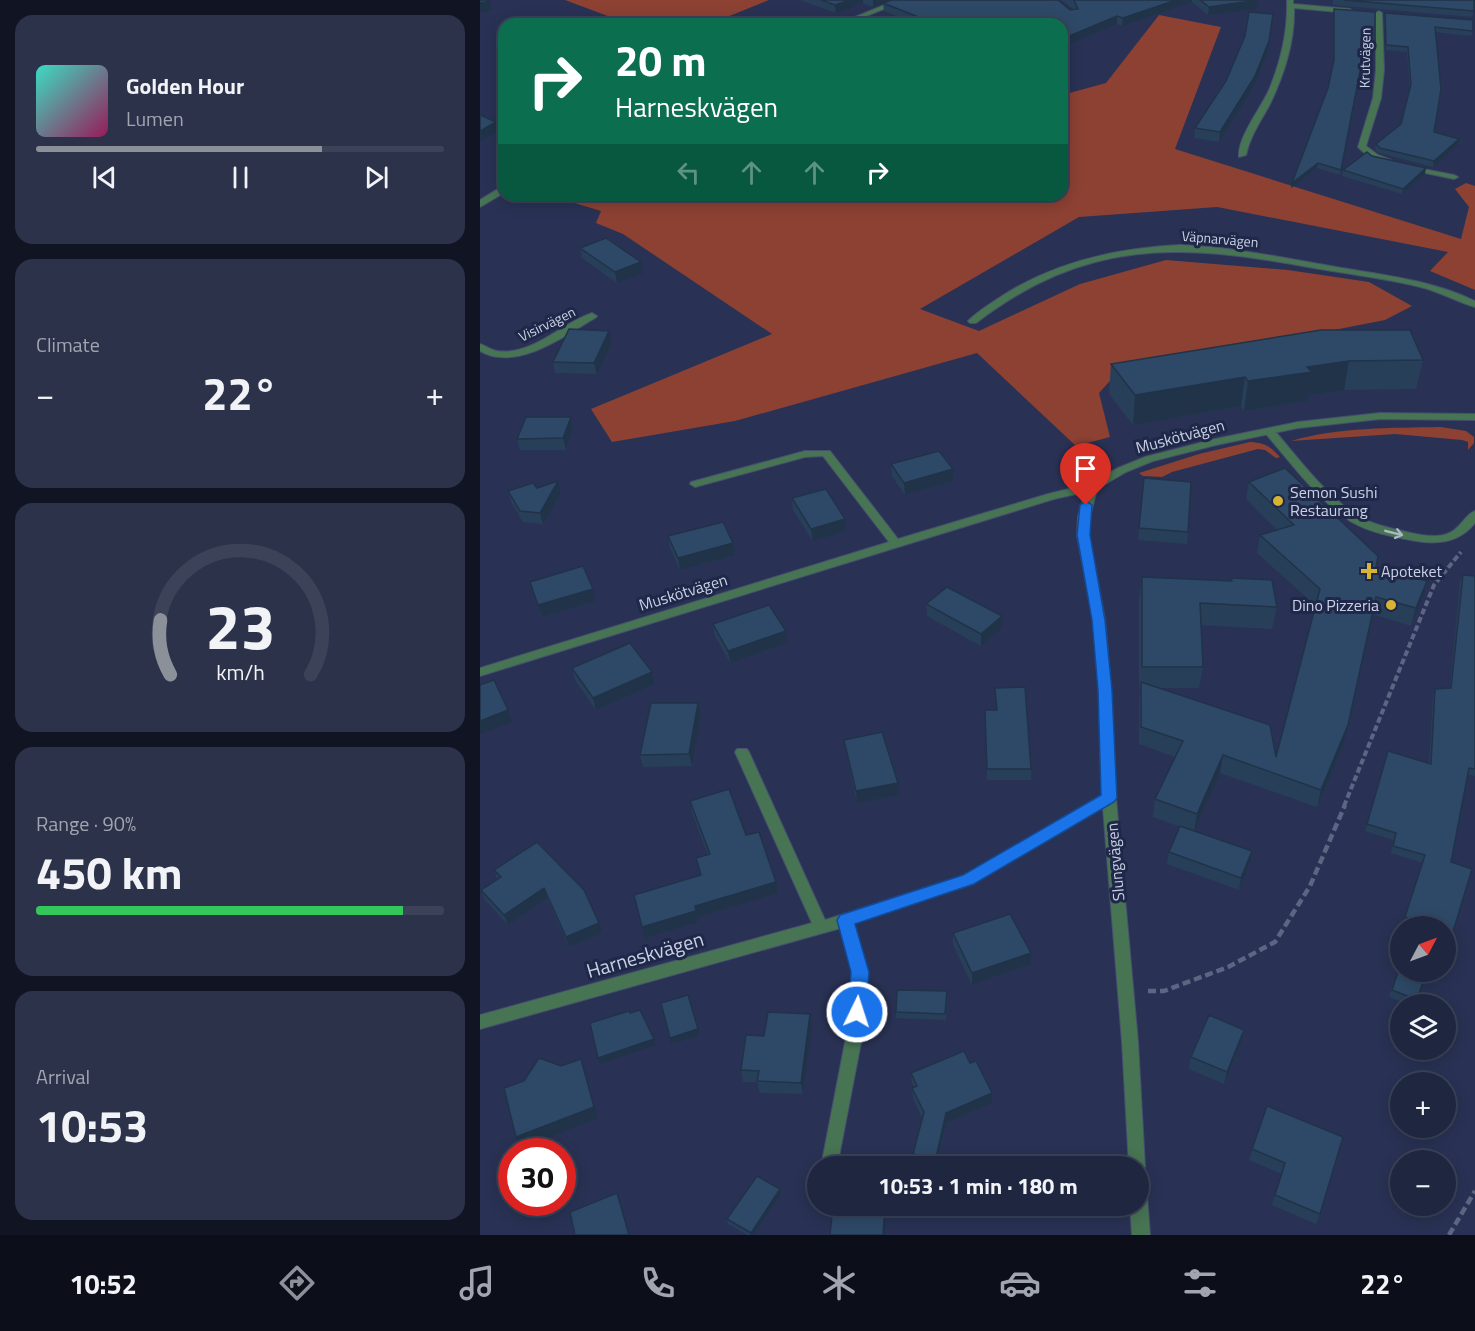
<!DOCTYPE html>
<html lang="en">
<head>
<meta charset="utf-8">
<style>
	:root { --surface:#1f263f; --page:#2c324a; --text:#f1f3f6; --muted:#a1a5b0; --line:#3c4359; --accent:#8c9099 }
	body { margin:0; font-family:"Titillium Web",sans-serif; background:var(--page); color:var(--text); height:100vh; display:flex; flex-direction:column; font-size:22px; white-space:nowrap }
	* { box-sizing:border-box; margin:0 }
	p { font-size:20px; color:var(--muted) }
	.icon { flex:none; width:33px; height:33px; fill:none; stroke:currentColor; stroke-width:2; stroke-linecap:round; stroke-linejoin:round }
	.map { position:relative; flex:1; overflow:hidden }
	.side { display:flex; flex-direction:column; gap:15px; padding:15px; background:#111523; width:480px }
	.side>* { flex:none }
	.hud { position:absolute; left:18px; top:18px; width:570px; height:183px; border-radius:18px; box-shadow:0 3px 15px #0003,0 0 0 2px var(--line); background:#0b6e4f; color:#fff; overflow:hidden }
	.needle { width:39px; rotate:49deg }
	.fabs { position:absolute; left:910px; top:916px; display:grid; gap:12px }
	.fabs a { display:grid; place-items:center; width:66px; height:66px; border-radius:50%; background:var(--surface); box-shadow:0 3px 15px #0003,0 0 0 2px var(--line); font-size:30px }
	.speed { position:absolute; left:18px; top:1138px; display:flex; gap:12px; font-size:30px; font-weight:700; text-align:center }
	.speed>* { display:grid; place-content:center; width:78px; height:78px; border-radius:50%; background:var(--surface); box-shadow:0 3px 15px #0003,0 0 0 2px var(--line); line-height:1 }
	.speed .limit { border:9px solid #d22; background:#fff; color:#111 }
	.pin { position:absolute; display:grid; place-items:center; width:51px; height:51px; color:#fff; margin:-62px -26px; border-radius:50% 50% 50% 0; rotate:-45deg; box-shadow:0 0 6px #0007 }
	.pin .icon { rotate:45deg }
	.me { position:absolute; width:66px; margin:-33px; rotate:4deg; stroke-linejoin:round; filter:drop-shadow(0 0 4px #0008) }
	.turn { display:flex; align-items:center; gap:21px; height:126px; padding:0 18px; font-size:27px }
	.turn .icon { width:78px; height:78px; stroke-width:2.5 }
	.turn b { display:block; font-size:42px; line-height:51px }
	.lanes { display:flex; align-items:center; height:57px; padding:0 18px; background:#0003; justify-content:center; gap:30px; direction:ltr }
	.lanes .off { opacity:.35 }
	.big { font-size:45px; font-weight:700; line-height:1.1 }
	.side .card { flex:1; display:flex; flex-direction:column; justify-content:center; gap:9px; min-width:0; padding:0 21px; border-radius:18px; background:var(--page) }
	.side .dial { align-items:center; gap:0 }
	.dial svg { height:156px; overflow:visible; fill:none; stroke:var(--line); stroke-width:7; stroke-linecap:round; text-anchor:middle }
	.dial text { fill:var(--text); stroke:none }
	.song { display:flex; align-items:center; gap:18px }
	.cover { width:72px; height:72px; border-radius:9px; background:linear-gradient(135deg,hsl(170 70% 55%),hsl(330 70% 35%)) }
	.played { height:6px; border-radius:3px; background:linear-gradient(90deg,var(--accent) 70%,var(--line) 70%) }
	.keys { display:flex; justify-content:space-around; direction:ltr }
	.heat { display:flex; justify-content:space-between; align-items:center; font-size:33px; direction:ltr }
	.charge { height:9px; border-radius:4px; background:linear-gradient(90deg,#34c759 90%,var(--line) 0) }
	.trip { position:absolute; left:327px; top:1156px; width:342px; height:60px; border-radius:30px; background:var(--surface); box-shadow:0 3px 15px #0003,0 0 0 2px var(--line); font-weight:700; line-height:60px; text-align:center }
	.dock { display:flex; height:96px; justify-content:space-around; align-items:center; background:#0c0f19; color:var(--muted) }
	.dock .icon { width:42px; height:42px }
	.dock .current { color:var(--accent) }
	.dock b { font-size:27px; color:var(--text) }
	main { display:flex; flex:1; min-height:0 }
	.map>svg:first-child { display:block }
	.green { fill:#8c4133 }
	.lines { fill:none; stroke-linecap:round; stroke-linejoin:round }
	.lane-casing { stroke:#464f6e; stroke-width:2 }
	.street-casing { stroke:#464f6e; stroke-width:2 }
	.path-far1 { stroke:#5d6583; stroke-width:4; stroke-dasharray:6 3; stroke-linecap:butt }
	.path { stroke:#5d6583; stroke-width:4.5; stroke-dasharray:8 4; stroke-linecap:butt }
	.lane { fill:#477453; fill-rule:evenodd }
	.street { fill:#477453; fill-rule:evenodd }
	.wall { fill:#283f59 }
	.shaded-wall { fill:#203348 }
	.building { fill:#2e4967; stroke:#203348; stroke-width:1.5 }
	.oneway { stroke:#a9bac1 }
	.route { fill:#1a73e8; stroke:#114b97; stroke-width:1.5 }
	.poi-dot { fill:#d8b434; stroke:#202849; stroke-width:2 }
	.labels { text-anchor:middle; stroke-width:6; stroke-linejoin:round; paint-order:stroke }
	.far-street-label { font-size:14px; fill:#cad1e6; stroke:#202849 }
	.street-label { font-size:16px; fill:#cad1e6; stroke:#202849 }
	.poi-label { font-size:16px; fill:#cad1e6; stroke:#202849; text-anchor:start }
	.near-street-label { font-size:20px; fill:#cad1e6; stroke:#202849 }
</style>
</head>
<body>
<main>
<section class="side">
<div class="card">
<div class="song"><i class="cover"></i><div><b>Golden Hour</b><p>Lumen</p></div></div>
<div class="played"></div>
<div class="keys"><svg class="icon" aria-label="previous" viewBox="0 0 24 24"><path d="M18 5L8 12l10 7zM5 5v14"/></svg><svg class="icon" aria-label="pause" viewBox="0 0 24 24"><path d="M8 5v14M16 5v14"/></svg><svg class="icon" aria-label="next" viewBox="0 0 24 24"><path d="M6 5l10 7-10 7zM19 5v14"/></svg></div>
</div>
<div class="card"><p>Climate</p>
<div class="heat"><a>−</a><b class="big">22°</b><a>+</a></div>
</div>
<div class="card dial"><svg viewBox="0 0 100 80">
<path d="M14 69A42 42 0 1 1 86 69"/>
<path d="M14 69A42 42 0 0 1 9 41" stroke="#8c9099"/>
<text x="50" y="56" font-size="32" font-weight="700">23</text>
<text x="50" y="72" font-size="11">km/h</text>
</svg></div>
<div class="card"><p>Range · 90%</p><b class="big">450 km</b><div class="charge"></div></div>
<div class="card"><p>Arrival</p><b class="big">10:53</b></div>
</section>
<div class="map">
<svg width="995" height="1235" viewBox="0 0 995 1235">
	<rect width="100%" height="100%" fill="#293254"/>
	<g class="green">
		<polygon points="85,0 289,0 247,17 265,24 149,24"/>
		<polygon points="679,15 741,27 695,149 981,239 989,207 975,189 986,183 995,186 995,290 950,271 968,252 737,207 599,217 440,309 499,331 600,284 686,260 808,270 889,282 932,306 905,320 638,372 619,393 630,437 596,446 497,353 255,421 132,442 111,409 292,334 143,234 116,223 121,211 68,195 582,195 582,95 626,83"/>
		<path d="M961 427 986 431 994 437V443L988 450V442L982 440 915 434 811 441C858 427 912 428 961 427Z"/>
		<path d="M770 442C785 443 790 446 800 457L796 458 785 450 778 449 692 472 682 477 663 476 659 473 719 454Z"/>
	</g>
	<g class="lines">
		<g class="lane-casing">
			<path id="lane" d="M790 429 794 430C819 459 845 495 878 516 894 525 913 529 931 533 942 535 956 538 967 534 981 529 985 514 995 511V523C980 542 959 545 936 541 914 537 890 533 870 521 837 499 812 464 786 434L785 432 786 430Z"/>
		</g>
		<g class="street-casing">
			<g id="street">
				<polygon points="417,0 426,0 374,21 379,24 370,24 365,21"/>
				<path d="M807 0H813V4L870 9 873 11 870 13 814 8C815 41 804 75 790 104 781 121 770 136 766 155L759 157C757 138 781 108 789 90 801 61 808 31 807 0Z"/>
				<path d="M899 11 902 13 904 70 901 98 886 146 898 155 911 160V164C898 164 887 156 878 147L893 98 896 70V13Z"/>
				<polygon points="928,166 974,175 978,177 974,179 931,170 928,170"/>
				<polygon points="21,187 24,187 24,193 0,207 0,200"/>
				<path d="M700 245C753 247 804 258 856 267 903 275 951 280 995 301V307C978 302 962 293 944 288 906 278 866 274 828 267 698 243 606 239 496 323H490L488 321C499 310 513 302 525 294 578 261 638 248 700 245Z"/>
				<path d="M112 313 117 316 115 318C84 336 37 372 0 351V344C6 346 11 350 17 351 53 356 81 323 112 313Z"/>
				<polygon points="900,413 995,414 995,420 900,419 818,428 736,445 673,461 646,472 617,489 610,517 609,535 625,620 631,690 636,798 658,1042 665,1167 663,1173 658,1174 658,1167 649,1167 642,1042 623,808 493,884 374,923 388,972 383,1032 357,1167 341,1167 367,1032 372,972 361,928 0,1029 0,1015 332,923 255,752 257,749 267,749 269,752 345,920 483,876 622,795 619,690 613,620 597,535 598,517 605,492 574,499 0,676 0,668 409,542 343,456 325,457 215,487 210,484 211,482 325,451 350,451 418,539 568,494 609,484 638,468 665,457 735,439 818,422"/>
				<polygon points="658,1187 664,1189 667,1195 670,1235 652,1235 650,1206 658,1206"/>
			</g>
		</g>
		<polyline class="path-far1" points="864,806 954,585 981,552"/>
		<g class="path">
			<polyline points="668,991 684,991 748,967 795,942 830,886 865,805"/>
			<polyline points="969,1235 995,1191"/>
		</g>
		<use href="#lane" class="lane"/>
		<use href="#street" class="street"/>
	</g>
	<g class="wall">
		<polygon points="320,0 411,0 393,7 383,3 356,13"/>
		<polygon points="580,0 778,0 777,9 728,15 712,2 642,26 637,24 582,47 582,24 436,24 404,11 403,3 590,10 594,10 583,1"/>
		<polygon points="853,0 995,0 995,8 994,8 992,17 853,5"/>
		<polygon points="854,9 895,44 894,49 881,48 881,66 860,175 837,168 811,188 848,88 854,64"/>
		<polygon points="905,13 993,31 991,36 955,32 954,132 979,139 978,145 953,167 899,153 895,150 896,144 921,124 930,88 927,52 906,50 904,17"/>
		<polygon points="788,51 774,86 739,142 714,138 715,128"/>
		<polygon points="892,156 945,174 922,194 862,176 863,170"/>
		<polygon points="100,248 161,262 163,273 137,283 102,258"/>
		<polygon points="132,342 117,374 75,373 73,362"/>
		<polygon points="943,360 936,389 864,390 828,395 827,401 764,411 761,406 653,425 629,394 631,364"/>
		<polygon points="91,417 93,429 86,450 40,450 37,439"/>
		<polygon points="411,464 473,481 425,495 412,476"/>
		<polygon points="664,478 708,532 707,544 658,540"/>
		<polygon points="769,482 942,598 931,626 892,614 864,743 837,807 740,773 714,831 770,863 759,890 687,864 689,852 704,828 673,817 675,799 695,757 659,744 659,699 661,688 659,688 659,598 662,577 751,581 751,578 797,607 792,629 721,625 723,667 719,688 681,688 796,757 836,606 777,553 780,535 797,530 766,499"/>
		<polygon points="57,488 81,493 63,524 43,522 31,502 28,491"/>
		<polygon points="312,498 366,531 333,541 313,510"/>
		<polygon points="188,536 253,543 255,555 200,570 190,548"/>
		<polygon points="983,575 995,576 995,776 988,775 971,862 972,935 969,942 966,941 966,927 928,927 922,925 943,863 911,853 913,840 885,831 908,751 949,764 953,696 955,689 970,688 980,582"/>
		<polygon points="50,582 115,601 62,617"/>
		<polygon points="446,604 522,616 522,628 501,646 447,616"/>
		<polygon points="233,624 306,631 307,643 250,663 235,636"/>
		<polygon points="92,668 174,684 116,710 95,680"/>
		<polygon points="515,688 551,769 551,780 507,780 505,710 516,710"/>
		<polygon points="218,703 221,715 212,766 163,767 160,755"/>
		<polygon points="364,740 419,795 377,803 366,752"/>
		<polygon points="210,801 266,835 296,882 298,893 217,917 218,922 165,938 221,875 216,858 228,855 212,813"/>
		<polygon points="57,842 122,933 89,947 67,898 28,925 5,900 1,890 17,879 14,870"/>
		<polygon points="473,933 550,964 492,985 473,945"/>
		<polygon points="921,962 946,972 935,1005 929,1005 909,997"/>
		<polygon points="467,997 466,1020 416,1018 416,1012"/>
		<polygon points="330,1014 332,1025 323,1094 280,1093 277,1082 263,1082 261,1070 284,1036"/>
		<polygon points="761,1042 744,1084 709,1069 711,1057"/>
		<polygon points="431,1073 512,1103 466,1123 457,1167 450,1167 434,1164 433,1154 442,1118 433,1098 432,1088 434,1087 432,1083"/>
		<polygon points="787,1106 840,1214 836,1224 792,1205 802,1174 769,1160"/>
		<polygon points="301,1194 274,1235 267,1235 248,1224 247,1219"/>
		<polygon points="353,1206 431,1206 429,1213 406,1209 405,1235 350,1235"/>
	</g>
	<g class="shaded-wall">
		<polygon points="370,0 383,0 383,3 356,13 355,5"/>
		<polygon points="393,0 411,0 393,7"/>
		<polygon points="696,0 712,0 712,2 642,26 643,18"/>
		<polygon points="10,1 12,10 0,12 0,3"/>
		<polygon points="778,1 777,9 728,15 729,7"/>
		<polygon points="793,14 788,51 774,86 739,142 740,132"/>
		<polygon points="637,16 637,24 582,47 582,39"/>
		<polygon points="589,51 589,59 582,63 582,55"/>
		<polygon points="16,122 18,132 0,141 0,131"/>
		<polygon points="979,139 978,145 953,167 954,161"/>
		<polygon points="838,163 837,168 811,188 812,183"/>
		<polygon points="946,168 945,174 922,194 923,189"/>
		<polygon points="161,262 163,273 137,283 135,272"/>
		<polygon points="129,331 132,342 117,374 114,363"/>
		<polygon points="869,361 864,390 828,395 827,401 764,411 768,381 827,367"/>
		<polygon points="765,377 761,406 653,425 655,395"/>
		<polygon points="91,417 93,429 86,450 83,438"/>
		<polygon points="473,469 473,481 425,495 424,483"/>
		<polygon points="78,481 81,493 63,524 60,513"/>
		<polygon points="365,519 366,531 333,541 331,529"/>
		<polygon points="253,543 255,555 200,570 198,558"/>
		<polygon points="947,581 942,598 931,626 936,608"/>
		<polygon points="113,589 115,601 62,617 58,605"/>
		<polygon points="522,616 522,628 501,646 501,634"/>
		<polygon points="306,631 307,643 250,663 248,651"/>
		<polygon points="172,672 174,684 116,710 113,698"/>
		<polygon points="218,703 221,715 212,766 209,754"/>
		<polygon points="28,710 32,722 0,734 0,721"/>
		<polygon points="868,725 864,743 837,807 841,790"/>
		<polygon points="743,755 740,773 714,831 717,814"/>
		<polygon points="418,783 419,795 377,803 376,791"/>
		<polygon points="772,851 770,863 759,890 761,878"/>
		<polygon points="296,882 298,893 217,917 218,922 165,938 162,927 215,906"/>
		<polygon points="64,888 67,898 28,925 24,915"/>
		<polygon points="119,923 122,933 89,947 86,937"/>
		<polygon points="551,953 550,964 492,985 492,973"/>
		<polygon points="330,1014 332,1025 323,1094 321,1083"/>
		<polygon points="218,1029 219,1035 191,1044 190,1038"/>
		<polygon points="764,1030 761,1042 744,1084 747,1072"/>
		<polygon points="174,1039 175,1045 120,1064 118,1058"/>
		<polygon points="101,1059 118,1118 41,1148 36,1137"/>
		<polygon points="512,1093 512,1103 466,1123 456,1167 456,1158 466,1113"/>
		<polygon points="300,1189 301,1194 274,1235 271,1235 271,1233"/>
		<polygon points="137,1193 141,1204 150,1235 149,1235"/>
		<polygon points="405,1206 406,1206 406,1209 405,1235 403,1235"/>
	</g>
	<g class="building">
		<polygon points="0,0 9,0 10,1 0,3"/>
		<polygon points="341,0 370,0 355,5"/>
		<polygon points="412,0 578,0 590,10 598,9 594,0 696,0 643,18 637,16 582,39 582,24 456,24 403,3"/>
		<polygon points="720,0 778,0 729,7"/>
		<polygon points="864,0 995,0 995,2 994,2 994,11"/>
		<polygon points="854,9 895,12 895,44 881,43 881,66 861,170 838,163 812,183 848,88 854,60"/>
		<polygon points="769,12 793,14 789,41 775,76 740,132 715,128 746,81 765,36"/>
		<polygon points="905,13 993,20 993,31 955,27 961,89 954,132 979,139 954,161 900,148 896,144 921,124 931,84 928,47 906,45"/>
		<polygon points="582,49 589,51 582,55"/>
		<polygon points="0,115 16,122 0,131"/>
		<polygon points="887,152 892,156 946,168 923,189 863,170"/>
		<polygon points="126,238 161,262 135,272 100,248"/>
		<polygon points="89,329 129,331 114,363 73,362"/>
		<polygon points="841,330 930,330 943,360 869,361 827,367 832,372 768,381 765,377 655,395 631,364"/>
		<polygon points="46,417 91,417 83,438 37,439"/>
		<polygon points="459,451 473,469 424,483 411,464"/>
		<polygon points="805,468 898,556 896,567 947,581 936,608 896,597 868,725 841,790 743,755 717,814 675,799 703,741 661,727 661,682 790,725 796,757 840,589 780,535 814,525 769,482"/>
		<polygon points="664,478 711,482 708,532 659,528"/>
		<polygon points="78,481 60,513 40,511 28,491 53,483 57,488"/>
		<polygon points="346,489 365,519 331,529 312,498"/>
		<polygon points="243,522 253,543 198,558 188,536"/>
		<polygon points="103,566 113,589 58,605 50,582"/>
		<polygon points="983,575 995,576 995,769 989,768 971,862 992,869 972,935 966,933 966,927 933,927 935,921 925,917 945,855 913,846 916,833 887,824 908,751 951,764 955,689 971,688"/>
		<polygon points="662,577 752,581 751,578 792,580 797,607 720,603 723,667 662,667"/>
		<polygon points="467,587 522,616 501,634 446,604"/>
		<polygon points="289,605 306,631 248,651 233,624"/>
		<polygon points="150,643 172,672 113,698 92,668"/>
		<polygon points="14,680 28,710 0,721 0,685"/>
		<polygon points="545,687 551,769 507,769 505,710 517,710 515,688"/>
		<polygon points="171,703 218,703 209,754 160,755"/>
		<polygon points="402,732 418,783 376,791 364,740"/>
		<polygon points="249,789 266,835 279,832 296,882 215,906 216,911 162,927 154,895 221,875 216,858 230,854 210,801"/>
		<polygon points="700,826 772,851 761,878 689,852"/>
		<polygon points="57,842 104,890 119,923 86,937 64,888 24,915 1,890 21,877 14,870"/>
		<polygon points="530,914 551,953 492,973 473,933"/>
		<polygon points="921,963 921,972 946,972 937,1000 912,990"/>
		<polygon points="417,990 467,991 465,1014 416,1012"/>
		<polygon points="208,995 218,1029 190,1038 181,1003"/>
		<polygon points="160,1010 174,1039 118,1058 110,1023 149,1011 150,1013"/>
		<polygon points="288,1012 330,1014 321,1083 277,1081 279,1071 261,1070 266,1035 284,1036"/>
		<polygon points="729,1015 764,1030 747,1072 711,1057"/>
		<polygon points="484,1051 490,1063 496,1061 512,1093 466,1113 456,1158 433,1154 444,1112 432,1088 437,1086 431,1073"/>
		<polygon points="59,1058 81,1066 101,1059 114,1107 36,1137 24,1088 44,1081"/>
		<polygon points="787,1106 863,1137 840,1214 795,1195 805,1163 772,1149"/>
		<polygon points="277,1176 300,1189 271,1233 247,1219"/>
		<polygon points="137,1193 149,1235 95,1235 90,1212"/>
		<polygon points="353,1206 405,1206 403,1235 350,1235"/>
	</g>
	<defs><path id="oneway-shaft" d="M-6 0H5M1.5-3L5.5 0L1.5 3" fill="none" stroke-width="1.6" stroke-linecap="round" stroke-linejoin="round" transform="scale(1.5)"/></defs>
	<use class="oneway" href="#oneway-shaft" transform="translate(914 533) rotate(14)"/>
	<polygon class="route" points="606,501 612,505 610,535 625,620 632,690 637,798 634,802 494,884 375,924 389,972 386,1012 383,1017 377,1020 371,1017 368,1012 371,972 357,920 360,915 483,875 621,795 618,690 612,620 597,535 600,505"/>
	<g class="poi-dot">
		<circle cx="798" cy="501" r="6"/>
		<path d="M886 562h6v6h6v6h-6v6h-6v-6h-6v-6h6z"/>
		<circle cx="911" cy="605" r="6"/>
	</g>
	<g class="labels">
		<g class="far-street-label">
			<text transform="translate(885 58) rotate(-89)" y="5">Krutvägen</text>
			<text transform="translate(740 239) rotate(5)" y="5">Väpnarvägen</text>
			<text transform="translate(67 324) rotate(-26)" y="5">Visirvägen</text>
		</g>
		<g class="street-label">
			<text transform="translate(700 436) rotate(-15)" y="6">Muskötvägen</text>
			<text transform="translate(203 592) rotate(-17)" y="6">Muskötvägen</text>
			<text transform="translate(635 862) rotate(-95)" y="6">Slungvägen</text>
		</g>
		<g class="poi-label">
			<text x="810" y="498">Semon Sushi<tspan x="810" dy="18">Restaurang</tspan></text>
			<text x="901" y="577">Apoteket</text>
			<text x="899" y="611" text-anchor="end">Dino Pizzeria</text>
		</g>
		<g class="near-street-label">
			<text transform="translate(165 955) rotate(-16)" y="7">Harneskvägen</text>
		</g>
	</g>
</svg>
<div class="fabs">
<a><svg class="needle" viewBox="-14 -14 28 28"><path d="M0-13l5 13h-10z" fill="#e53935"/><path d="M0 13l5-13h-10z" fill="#a1a5b0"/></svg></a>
<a><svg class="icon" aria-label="layers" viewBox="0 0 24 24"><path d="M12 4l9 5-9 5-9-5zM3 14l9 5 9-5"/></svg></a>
<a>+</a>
<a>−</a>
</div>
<div class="speed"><div class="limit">30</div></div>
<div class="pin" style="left:606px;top:505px;background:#d93025"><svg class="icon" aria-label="arrive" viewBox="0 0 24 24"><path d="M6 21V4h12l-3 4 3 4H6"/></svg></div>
<svg class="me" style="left:377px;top:1012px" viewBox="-20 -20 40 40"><circle r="17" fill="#1a73e8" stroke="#fff" stroke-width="3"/><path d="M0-11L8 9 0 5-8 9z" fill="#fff"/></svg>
<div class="trip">10:53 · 1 min · 180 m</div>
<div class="hud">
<div class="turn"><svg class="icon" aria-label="right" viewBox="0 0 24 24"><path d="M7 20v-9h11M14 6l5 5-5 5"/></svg><div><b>20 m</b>Harneskvägen</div></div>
<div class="lanes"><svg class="icon off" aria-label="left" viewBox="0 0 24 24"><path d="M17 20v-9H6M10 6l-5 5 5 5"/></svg><svg class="icon off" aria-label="ahead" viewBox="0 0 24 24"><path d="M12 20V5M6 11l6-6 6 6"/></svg><svg class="icon off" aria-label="ahead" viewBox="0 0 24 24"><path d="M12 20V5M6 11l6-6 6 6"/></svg><svg class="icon" aria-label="right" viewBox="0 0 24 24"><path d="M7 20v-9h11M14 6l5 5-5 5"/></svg></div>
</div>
</div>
</main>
<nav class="dock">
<b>10:52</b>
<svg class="icon current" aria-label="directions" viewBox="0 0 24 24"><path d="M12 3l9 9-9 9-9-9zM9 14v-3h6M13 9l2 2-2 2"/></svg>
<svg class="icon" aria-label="music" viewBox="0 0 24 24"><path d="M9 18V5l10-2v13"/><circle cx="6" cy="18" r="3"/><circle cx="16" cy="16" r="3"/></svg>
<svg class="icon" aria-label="phone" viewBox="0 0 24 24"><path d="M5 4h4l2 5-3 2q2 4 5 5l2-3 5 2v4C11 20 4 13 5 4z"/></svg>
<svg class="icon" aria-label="climate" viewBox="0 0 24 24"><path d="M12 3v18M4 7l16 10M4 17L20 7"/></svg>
<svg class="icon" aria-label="car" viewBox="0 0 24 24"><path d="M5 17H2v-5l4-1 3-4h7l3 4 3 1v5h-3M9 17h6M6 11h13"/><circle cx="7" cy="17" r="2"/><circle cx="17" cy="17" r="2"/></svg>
<svg class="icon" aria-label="filters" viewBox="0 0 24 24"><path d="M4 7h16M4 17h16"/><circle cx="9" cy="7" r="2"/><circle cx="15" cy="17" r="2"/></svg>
<b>22°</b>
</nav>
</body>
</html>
